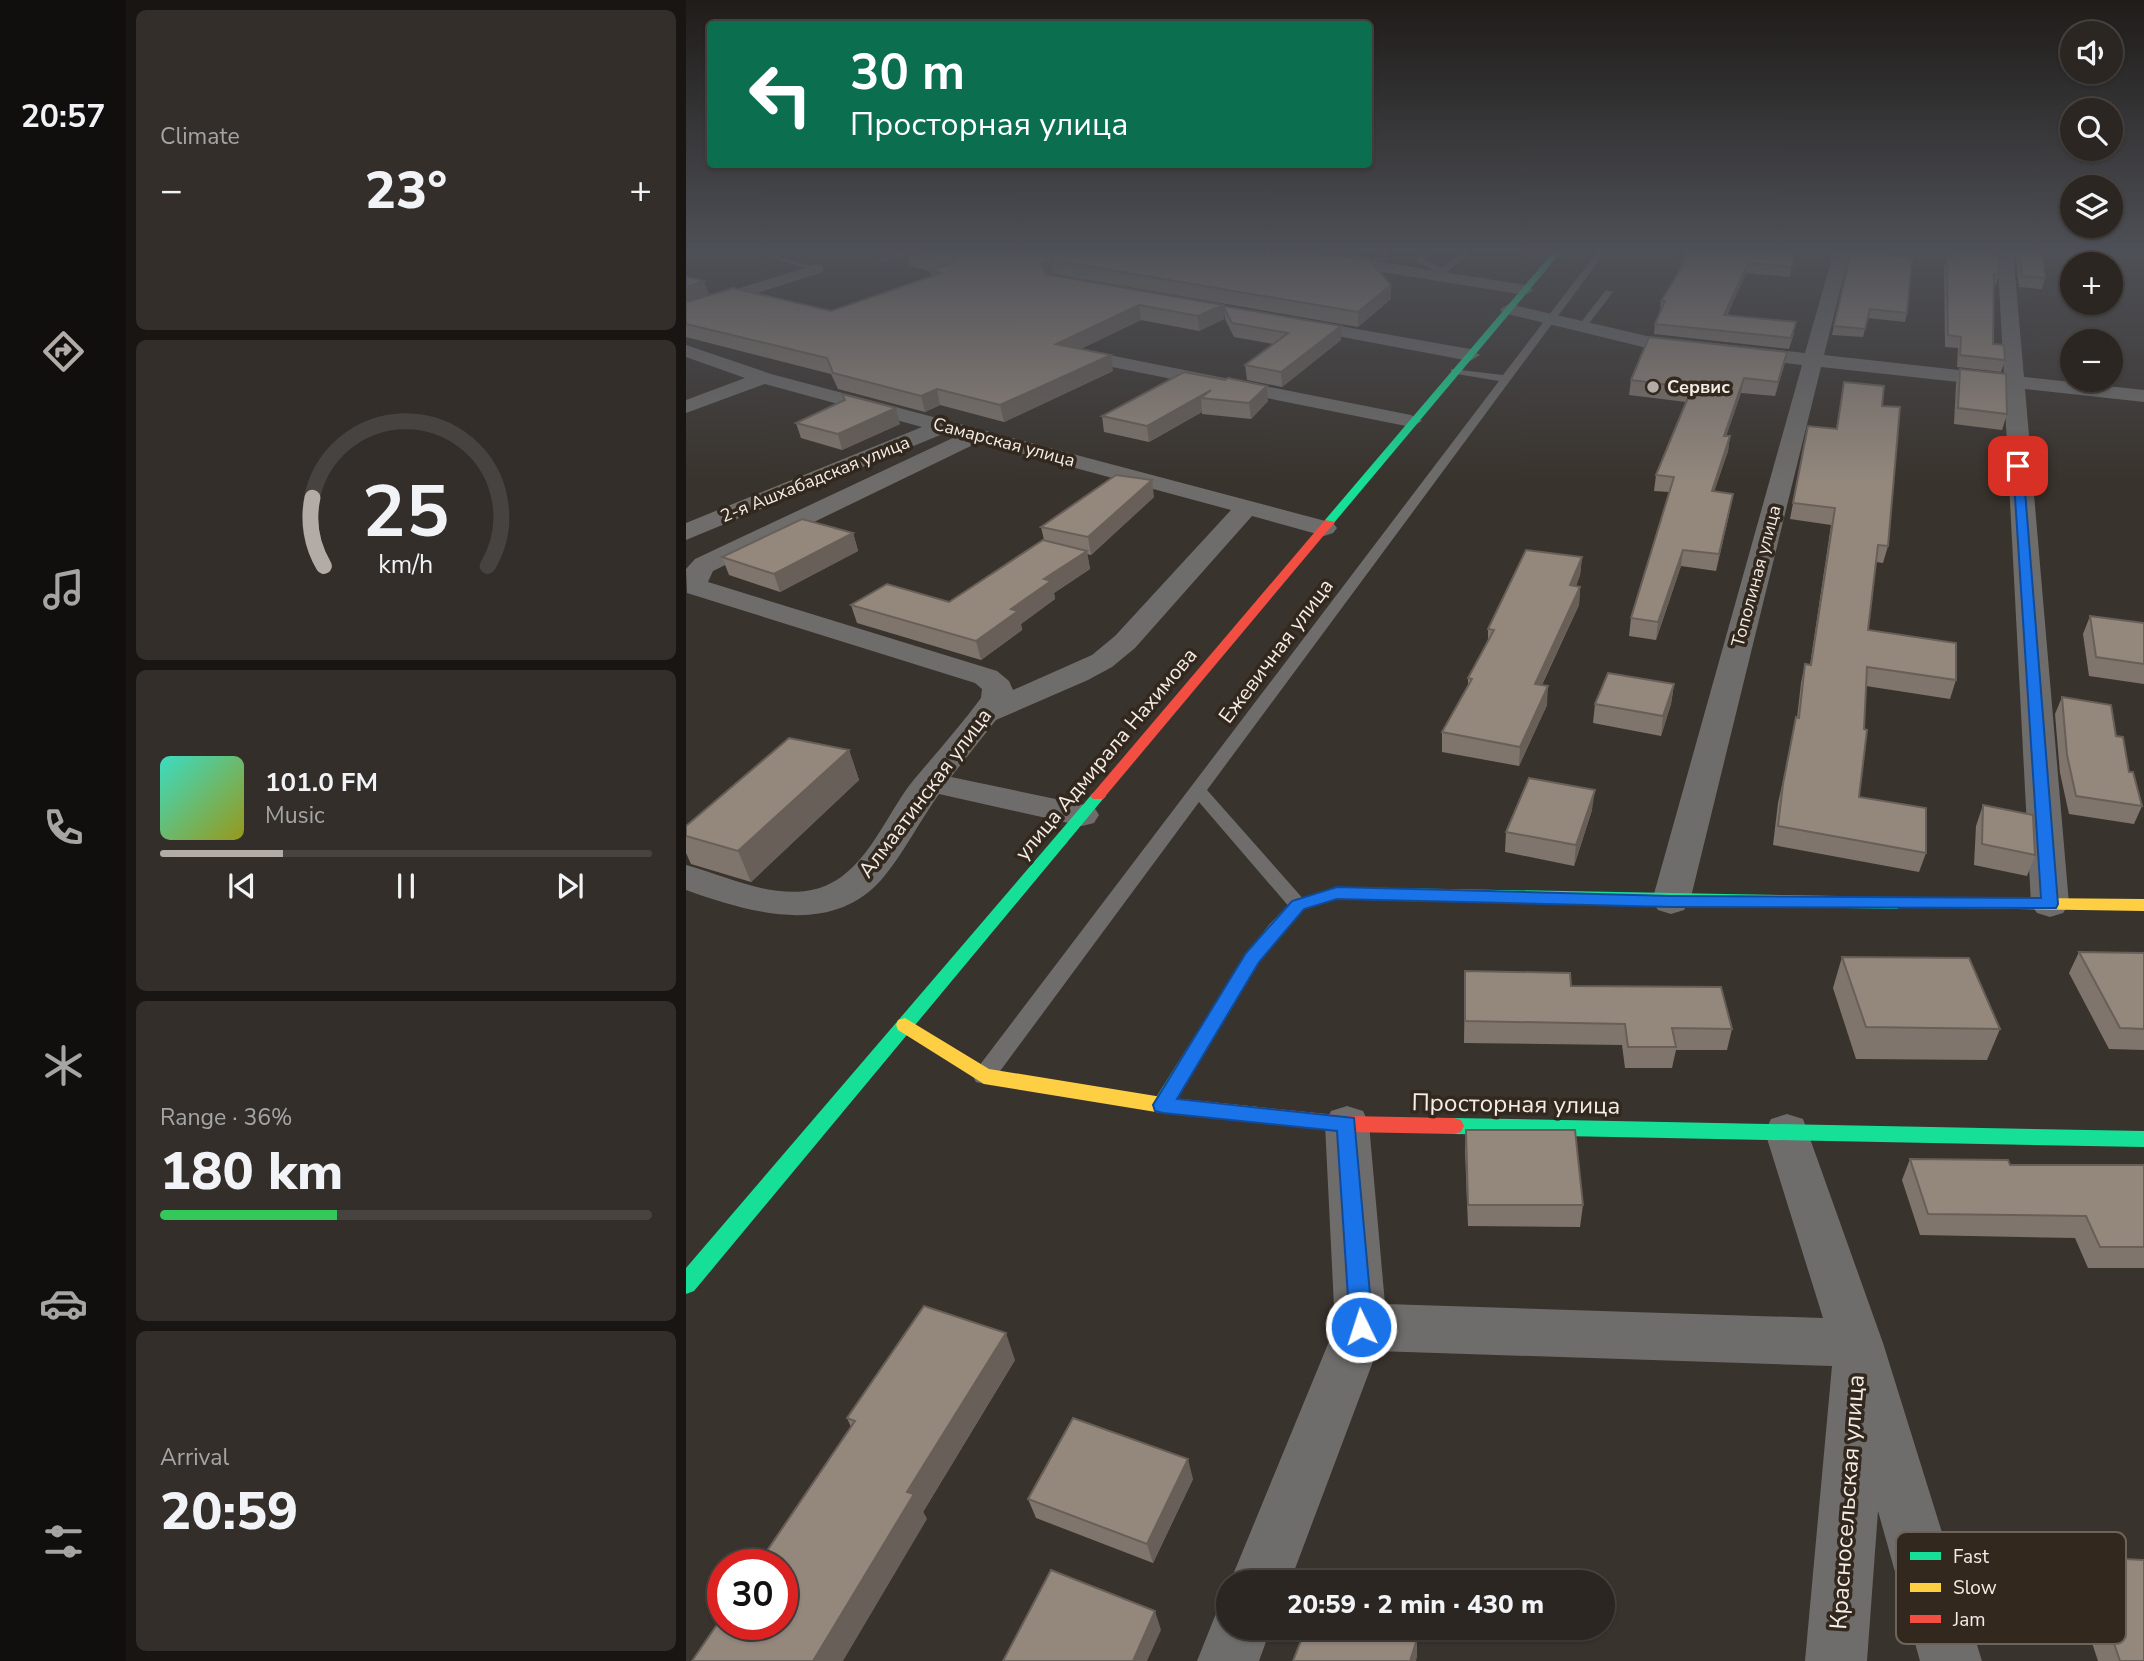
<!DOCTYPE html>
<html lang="en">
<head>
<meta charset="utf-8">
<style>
	:root { --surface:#2b2622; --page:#332e2a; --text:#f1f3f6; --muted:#a6a5a5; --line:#474340; --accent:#b3aba5 }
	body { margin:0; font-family:"Nunito Sans",sans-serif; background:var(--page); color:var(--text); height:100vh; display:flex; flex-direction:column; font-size:26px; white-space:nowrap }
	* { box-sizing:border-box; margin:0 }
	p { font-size:23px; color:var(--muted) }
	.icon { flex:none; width:38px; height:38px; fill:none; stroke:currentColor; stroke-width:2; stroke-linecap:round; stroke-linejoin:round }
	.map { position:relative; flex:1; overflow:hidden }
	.side { display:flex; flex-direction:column; gap:10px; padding:10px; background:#181513; width:560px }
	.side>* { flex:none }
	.hud { position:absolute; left:21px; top:21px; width:665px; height:147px; border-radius:7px; box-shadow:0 2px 5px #0004,0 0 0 2px var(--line); background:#0b6e4f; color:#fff; overflow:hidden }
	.fabs { position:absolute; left:1374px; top:21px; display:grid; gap:14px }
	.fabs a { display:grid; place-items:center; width:63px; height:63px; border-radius:50%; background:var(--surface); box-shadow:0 2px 5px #0004,0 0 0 2px var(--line); font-size:35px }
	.speed { position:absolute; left:21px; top:1549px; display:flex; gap:14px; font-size:35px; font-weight:700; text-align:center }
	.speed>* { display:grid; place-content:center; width:91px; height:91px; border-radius:50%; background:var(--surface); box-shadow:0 2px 5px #0004,0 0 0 2px var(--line); line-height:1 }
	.speed .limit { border:10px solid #d22; background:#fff; color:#111 }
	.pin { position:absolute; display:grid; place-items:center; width:60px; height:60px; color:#fff; margin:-30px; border-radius:14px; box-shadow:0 4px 10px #0006 }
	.me { position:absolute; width:77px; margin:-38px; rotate:356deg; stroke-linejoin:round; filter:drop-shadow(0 0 5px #0008) }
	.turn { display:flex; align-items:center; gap:24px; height:147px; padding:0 28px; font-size:32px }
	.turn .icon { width:91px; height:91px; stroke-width:2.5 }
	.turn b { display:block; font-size:49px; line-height:60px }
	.big { font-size:52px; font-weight:800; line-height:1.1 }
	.side .widget { flex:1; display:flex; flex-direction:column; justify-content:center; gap:10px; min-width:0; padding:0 24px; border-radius:10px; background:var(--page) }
	.side .dial { align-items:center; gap:0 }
	.dial svg { height:182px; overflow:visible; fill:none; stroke:var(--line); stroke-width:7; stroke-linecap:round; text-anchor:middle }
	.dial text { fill:var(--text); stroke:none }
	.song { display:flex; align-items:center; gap:21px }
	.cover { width:84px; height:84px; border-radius:10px; background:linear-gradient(135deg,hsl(170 70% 55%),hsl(60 70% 35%)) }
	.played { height:7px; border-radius:4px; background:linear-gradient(90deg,var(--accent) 25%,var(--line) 25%) }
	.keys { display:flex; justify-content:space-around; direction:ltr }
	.heat { display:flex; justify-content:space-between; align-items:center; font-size:38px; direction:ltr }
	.charge { height:10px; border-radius:5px; background:linear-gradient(90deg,#34c759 36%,var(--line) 0) }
	.trip { position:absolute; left:530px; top:1570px; width:399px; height:70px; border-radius:35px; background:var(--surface); box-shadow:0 2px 5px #0004,0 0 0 2px var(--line); font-weight:800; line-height:70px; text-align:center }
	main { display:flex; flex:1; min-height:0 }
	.tabs { display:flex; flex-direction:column; width:126px; justify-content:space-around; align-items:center; background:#110f0e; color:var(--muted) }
	.tabs .icon { width:49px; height:49px }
	.tabs .current { color:var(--accent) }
	.tabs b { font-size:32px; color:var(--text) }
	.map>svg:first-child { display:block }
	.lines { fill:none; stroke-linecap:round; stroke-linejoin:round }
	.lane { fill:#6f6d6b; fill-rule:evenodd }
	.street { fill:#6f6d6b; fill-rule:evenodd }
	.fast { fill:#16e098; fill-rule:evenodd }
	.slow { fill:#ffcf43; fill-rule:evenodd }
	.jam { fill:#f24e42; fill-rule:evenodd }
	.wall { fill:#7f756c }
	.shaded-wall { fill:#685f58 }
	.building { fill:#94887d; stroke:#685f58; stroke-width:2 }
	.route { fill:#1a73e8; stroke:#114b97; stroke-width:2 }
	.poi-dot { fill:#b3aba5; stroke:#33281e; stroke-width:2.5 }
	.labels { text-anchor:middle; stroke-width:7; stroke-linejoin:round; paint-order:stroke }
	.far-poi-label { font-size:18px; font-weight:bold; fill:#f4ece6; stroke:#33281e; text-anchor:start }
	.far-street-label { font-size:18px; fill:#f4ece6; stroke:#33281e }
	.street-label { font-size:21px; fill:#f4ece6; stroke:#33281e }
	.near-street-label { font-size:24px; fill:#f4ece6; stroke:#33281e }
	.key { fill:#33281e; stroke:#6d635a; stroke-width:2 }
	.key-label { font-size:19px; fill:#f4ece6 }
</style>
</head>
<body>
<main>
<nav class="tabs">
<b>20:57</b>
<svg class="icon current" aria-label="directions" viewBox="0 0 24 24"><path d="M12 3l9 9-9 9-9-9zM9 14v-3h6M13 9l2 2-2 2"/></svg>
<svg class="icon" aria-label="music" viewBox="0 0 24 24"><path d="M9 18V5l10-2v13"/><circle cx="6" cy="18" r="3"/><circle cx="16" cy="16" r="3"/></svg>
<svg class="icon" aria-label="phone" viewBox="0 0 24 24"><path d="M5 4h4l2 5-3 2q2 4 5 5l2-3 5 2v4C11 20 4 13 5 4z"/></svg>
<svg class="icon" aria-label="climate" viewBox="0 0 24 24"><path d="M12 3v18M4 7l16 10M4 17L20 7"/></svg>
<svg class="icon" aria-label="car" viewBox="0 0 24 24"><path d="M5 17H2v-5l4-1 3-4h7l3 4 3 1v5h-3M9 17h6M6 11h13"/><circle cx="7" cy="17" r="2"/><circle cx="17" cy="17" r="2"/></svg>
<svg class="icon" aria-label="filters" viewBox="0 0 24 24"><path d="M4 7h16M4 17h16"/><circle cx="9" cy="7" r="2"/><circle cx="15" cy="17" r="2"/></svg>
</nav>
<section class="side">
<div class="widget"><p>Climate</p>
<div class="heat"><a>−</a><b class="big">23°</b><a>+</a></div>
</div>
<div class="widget dial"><svg viewBox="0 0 100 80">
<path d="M14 69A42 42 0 1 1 86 69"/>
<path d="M14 69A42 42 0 0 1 9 39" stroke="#b3aba5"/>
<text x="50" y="56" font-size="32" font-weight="700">25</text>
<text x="50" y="72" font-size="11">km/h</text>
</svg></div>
<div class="widget">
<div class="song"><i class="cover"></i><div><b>101.0 FM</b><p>Music</p></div></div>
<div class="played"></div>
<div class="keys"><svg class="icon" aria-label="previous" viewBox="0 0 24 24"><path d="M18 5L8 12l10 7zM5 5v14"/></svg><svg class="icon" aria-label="pause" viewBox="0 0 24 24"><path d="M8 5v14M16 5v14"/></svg><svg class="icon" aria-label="next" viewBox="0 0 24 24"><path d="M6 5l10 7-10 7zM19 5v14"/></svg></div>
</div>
<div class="widget"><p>Range · 36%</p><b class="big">180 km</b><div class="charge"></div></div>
<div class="widget"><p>Arrival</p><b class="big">20:59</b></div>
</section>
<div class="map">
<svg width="1458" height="1661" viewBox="0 0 1458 1661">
	<rect width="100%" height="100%" fill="#39332d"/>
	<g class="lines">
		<g class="lane">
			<polygon points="61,251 73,251 135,269 131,271"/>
			<polygon points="219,251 231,251 197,262 193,260"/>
			<polygon points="692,251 702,251 701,259 679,267 679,263 694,256"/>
			<polygon points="732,251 740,251 738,259 756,268 778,251 787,251 752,279 748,276 751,272 731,262"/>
			<polygon points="912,251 920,251 521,790 619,901 621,905 619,909 605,909 513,802 306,1082 298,1084 290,1082 287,1076 290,1070 813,381 765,373 765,369 817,375"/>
			<polygon points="920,290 927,292 898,330 892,330 892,326"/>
		</g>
		<g class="street">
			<polygon points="588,251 625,251 839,285 848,290 839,295 596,256"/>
			<polygon points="1148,251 1164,251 1138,355 1318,375 1311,251 1327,251 1338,377 1458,390 1458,402 1339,389 1383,904 1377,913 1364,917 1351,913 1345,904 1318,387 1135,367 1004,901 998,910 985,914 972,910 966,901 1116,365 961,348 817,313 814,309 823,304 961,336 1119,353"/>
			<polygon points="131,264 137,266 137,272 0,316 0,305"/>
			<polygon points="609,318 784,349 794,355 784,361 603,327 600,323"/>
			<path d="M0 345 85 374 647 523 651 528 647 533 638 536 566 516 449 648 426 667 402 680 310 720 265 777 408 807 413 815 408 823 396 826 253 794C233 822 218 853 196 879 145 938 62 912 0 890V865C41 876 86 900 130 889 181 876 200 811 231 776 252 751 275 725 295 698L296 689 289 683 1 593 0 569 9 559 271 436 259 433 0 540V523L236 427 79 384 0 413V400L59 378 0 357ZM293 442 545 510 429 636 406 655 327 690 323 681 311 671 22 582 27 571Z"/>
			<polygon points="408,352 725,415 736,421 725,427 401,362 398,358"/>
			<polygon points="661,1106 677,1111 683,1124 699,1304 1137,1318 1079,1132 1085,1119 1101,1114 1117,1119 1197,1343 1296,1661 1234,1661 1192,1511 1181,1661 1119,1661 1146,1366 691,1351 604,1582 544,1582 649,1327 639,1124 645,1111"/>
			<polygon points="542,1603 542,1628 585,1628 573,1661 511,1661 533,1606"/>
		</g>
		<g class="fast">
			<polygon points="868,251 876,251 647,524 639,524 639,520"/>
			<polygon points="412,791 417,793 420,796 417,799 8,1291 0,1294 0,1268 407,793"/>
			<polygon points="651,887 1211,897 1219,903 1211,909 652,899 618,909 595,933 573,961 483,1111 476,1113 469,1111 466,1105 469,1099 561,953 583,925 606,901"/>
			<polygon points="768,1118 1458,1131 1458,1147 768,1134 761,1132 758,1126 761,1120"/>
		</g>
		<g class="slow">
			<polygon points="1211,897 1458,899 1458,911 1205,907 1203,903"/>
			<polygon points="219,1018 303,1069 476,1097 572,1107 579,1109 582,1115 579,1121 572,1123 476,1113 298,1084 212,1030 210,1025 212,1020"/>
		</g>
		<g class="jam">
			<polygon points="639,520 649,522 417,799 407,799 404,796 407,793"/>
			<polygon points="572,1107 661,1116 768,1118 775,1120 778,1126 775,1132 768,1134 661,1132 572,1123 565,1121 562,1115 565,1109"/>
		</g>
	</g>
	<g class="wall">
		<polygon points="624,251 705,285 705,299 672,327 368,274 366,275 537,305 538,319 513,331 455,320 394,349 427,371 318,422 254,405 239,412 152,389 145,374 0,337 0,277 18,281 23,295 145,311 245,277 244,271 224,266 221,253"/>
		<polygon points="642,251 669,251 669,255"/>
		<polygon points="1109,251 1104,277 1060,273 1041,316 1108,333 1103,349 968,334 969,324 974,311 975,301 994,270 995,262"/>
		<polygon points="1165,251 1205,255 1221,313 1219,322 1182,318 1177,337 1146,335"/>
		<polygon points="1266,251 1312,251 1313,274 1310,285 1308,285 1307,344 1319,360 1315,372 1271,367 1272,348 1259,347 1258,268 1261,257 1267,258"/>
		<polygon points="1329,251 1356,251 1359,278 1356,289 1333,287"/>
		<polygon points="537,306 655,340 596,387 561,380 559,365 587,344 548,337 539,319"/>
		<polygon points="1101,352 1098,366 1089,396 1055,393 1040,436 1044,436 1042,451 1028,491 1044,510 1030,571 995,566 970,640 943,636 945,618 983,492 968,491 970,475 1000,402 943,395 945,380"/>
		<polygon points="1274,369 1321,414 1316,430 1268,424 1270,384"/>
		<polygon points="498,372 582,401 565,419 516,414 516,412 463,442 418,432 416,416"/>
		<polygon points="1158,382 1196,406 1202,546 1197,563 1190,562 1182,630 1270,680 1264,699 1180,686 1173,797 1240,853 1233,872 1087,845 1092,803 1111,718 1115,683 1119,664 1124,665 1145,525 1104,519 1122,426 1150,429"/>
		<polygon points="156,394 214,424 156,450 115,438 110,423 158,400"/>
		<polygon points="468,497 405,555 401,554 404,569 368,593 369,599 335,624 336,630 295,660 171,623 165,605 263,602 358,540 355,527"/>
		<polygon points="167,533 172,551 94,592 43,575 36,557"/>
		<polygon points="896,557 894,575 890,586 894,587 893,605 856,685 861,705 833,766 756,752 756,732 782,685 782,678 802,642 802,629"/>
		<polygon points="1404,616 1458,623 1458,684 1403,676 1397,634"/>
		<polygon points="988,684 985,704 975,736 907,723 909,704"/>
		<polygon points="1376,697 1430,736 1456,806 1448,824 1383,814 1374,773 1369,714"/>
		<polygon points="163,750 173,780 65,882 5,864 0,853 0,826"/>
		<polygon points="1297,805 1349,855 1341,876 1288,865 1290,826"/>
		<polygon points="906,810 888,866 819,852 820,832"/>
		<polygon points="1393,952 1458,953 1458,1050 1423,1049 1383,973"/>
		<polygon points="1156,957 1314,1029 1301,1060 1170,1059 1147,988"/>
		<polygon points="779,971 885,986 1046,1029 1041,1050 990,1050 986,1068 939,1068 936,1045 778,1043"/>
		<polygon points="780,1130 897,1205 894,1227 782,1226 779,1151"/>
		<polygon points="1224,1159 1324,1165 1458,1165 1458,1268 1402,1268 1389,1238 1234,1235 1216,1180"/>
		<polygon points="329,1360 237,1512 241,1519 165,1427 161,1418"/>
		<polygon points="507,1479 467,1563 350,1518 342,1499"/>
		<polygon points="1399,1557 1458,1661 1412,1661 1384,1576"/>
	</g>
	<g class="shaded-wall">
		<polygon points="365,260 368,274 358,280 356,266"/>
		<polygon points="1062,263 1060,273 1036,326 1038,315"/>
		<polygon points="18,281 23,295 0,303 0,287"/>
		<polygon points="705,285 705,299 672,327 672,312"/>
		<polygon points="453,305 455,320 372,360 370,344"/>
		<polygon points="537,305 538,319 513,331 512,316"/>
		<polygon points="655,326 655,340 596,387 595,372"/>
		<polygon points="1101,352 1098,366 1089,396 1092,382"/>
		<polygon points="425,355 427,371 318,422 314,405"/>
		<polygon points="1058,378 1055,393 1035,451 1038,436"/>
		<polygon points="581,386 582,401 565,419 563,403"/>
		<polygon points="251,389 254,405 239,412 235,396"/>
		<polygon points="525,390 515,398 516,412 463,442 461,426"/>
		<polygon points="210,408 214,424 156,450 152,434"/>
		<polygon points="1044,436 1042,451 1023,507 1026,491"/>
		<polygon points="466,480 468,497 405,555 402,537"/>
		<polygon points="1047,494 1044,510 1030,571 1033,554"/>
		<polygon points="167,533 172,551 94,592 88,574"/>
		<polygon points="997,550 995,566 970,640 972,622"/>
		<polygon points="401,551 404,569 368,593 369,599 335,624 336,630 295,660 290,641 358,579"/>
		<polygon points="896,557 894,575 883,604 884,585"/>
		<polygon points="894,587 893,605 847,703 849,684"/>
		<polygon points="988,684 985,704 975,736 977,716"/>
		<polygon points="862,686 861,705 833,766 834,747"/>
		<polygon points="163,750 173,780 65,882 52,851"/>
		<polygon points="909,790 906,810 888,866 890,845"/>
		<polygon points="320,1333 329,1360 237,1512 241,1519 157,1661 127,1661 221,1492"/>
		<polygon points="502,1459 507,1479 467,1563 461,1544"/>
		<polygon points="469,1611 475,1630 461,1661 447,1661"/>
		<polygon points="731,1639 731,1657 730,1661 724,1661"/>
	</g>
	<g class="building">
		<polygon points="227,251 624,251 683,259 705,285 672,312 365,260 356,266 360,274 537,305 512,316 453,305 370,344 425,355 314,405 251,389 235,396 147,373 141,358 0,324 0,302 47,288 145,311 255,273 244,271 267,262 221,253"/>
		<polygon points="1002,251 1109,251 1106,267 1062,263 1038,315 1110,322 1105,338 969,324 979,301 975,301 999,262 995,262"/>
		<polygon points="1165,251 1205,251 1205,255 1226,257 1221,313 1184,309 1179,329 1148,326"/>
		<polygon points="1269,251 1312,251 1313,274 1308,274 1307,344 1318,345 1319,360 1274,355 1275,337 1262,335 1261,257 1270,258"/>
		<polygon points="1333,251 1356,251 1359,278 1336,276"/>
		<polygon points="0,277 18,281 0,287"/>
		<polygon points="537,306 655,326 595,372 559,365 602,333 546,323"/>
		<polygon points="963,337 1101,352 1092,382 1058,378 1038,436 1044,436 1026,491 1047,494 1033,554 997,550 972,622 945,618 988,477 970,475 1006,388 945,380"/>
		<polygon points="1274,369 1320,374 1321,414 1272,408"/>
		<polygon points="498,372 539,380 542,378 581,386 563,403 515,398 525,390 461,426 416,416"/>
		<polygon points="1158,382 1198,386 1196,406 1214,407 1202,546 1192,545 1182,630 1270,643 1270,680 1181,667 1178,729 1181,730 1173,797 1240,808 1240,853 1092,826 1097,784 1110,717 1113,718 1119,664 1125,665 1149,508 1107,503 1122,426 1151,429"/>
		<polygon points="156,394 210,408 152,434 110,423 159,400"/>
		<polygon points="430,475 466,480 402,537 355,527"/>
		<polygon points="116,519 167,533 88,574 36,557"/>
		<polygon points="357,540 401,551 358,579 365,581 325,609 332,611 290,641 165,605 201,584 263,602"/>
		<polygon points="840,550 896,557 884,585 894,587 849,684 862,686 834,747 756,732 786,679 782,678 808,630 802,629"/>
		<polygon points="1404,616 1458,623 1458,664 1410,657"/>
		<polygon points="922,673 988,684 977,716 909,704"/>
		<polygon points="1376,697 1425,705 1430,736 1437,737 1443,772 1447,772 1456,806 1390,796 1381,755"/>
		<polygon points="103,738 163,750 52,851 0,836 0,826"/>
		<polygon points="843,778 909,790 890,845 820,832"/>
		<polygon points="1297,805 1347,815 1349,855 1296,844"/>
		<polygon points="1393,952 1458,953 1458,1029 1434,1028"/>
		<polygon points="1156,957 1283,958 1314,1029 1180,1027"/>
		<polygon points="779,971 884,973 885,986 1035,987 1046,1029 986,1028 990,1047 942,1047 939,1024 779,1021"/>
		<polygon points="780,1130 889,1130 897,1205 782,1205"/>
		<polygon points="1224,1159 1322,1160 1324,1165 1458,1165 1458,1247 1414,1247 1400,1216 1242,1214"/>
		<polygon points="238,1306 320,1333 221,1492 228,1494 127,1661 6,1661 37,1616 37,1624 96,1624 96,1564 72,1564 169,1421 161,1418"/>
		<polygon points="387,1418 502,1459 461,1544 342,1499"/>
		<polygon points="1399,1557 1458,1560 1458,1661 1434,1661"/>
		<polygon points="365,1570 469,1611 447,1661 317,1661"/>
		<polygon points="620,1628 701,1628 731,1639 724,1661 607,1661"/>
	</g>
	<linearGradient id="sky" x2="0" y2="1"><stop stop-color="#1f1c19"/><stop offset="0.52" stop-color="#4e5057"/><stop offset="1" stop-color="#4e5057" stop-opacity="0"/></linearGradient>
	<rect width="1458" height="483" fill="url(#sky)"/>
	<polygon class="route" points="1332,463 1337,466 1372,904 1370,908 985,907 651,899 618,909 573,962 491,1099 668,1118 687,1327 684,1335 675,1338 667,1335 664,1327 651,1131 477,1113 469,1111 467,1105 560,953 606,901 651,887 985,896 1355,898 1327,466"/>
	<circle class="poi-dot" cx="967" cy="387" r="7"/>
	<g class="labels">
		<g class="far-poi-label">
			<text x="981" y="393">Сервис</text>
		</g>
		<g class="far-street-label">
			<text transform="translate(318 442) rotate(15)" y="6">Самарская улица</text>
			<text transform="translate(129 479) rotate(-22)" y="6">2-я Ашхабадская улица</text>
			<text transform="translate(1070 576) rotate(-75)" y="6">Тополиная улица</text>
		</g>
		<g class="street-label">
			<text transform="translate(590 651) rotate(-53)" y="7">Ежевичная улица</text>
			<text transform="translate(420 754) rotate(-50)" y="7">улица Адмирала Нахимова</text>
			<text transform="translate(239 793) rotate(-53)" y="7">Алмаатинская улица</text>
		</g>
		<g class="near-street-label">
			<text transform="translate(830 1104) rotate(1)" y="8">Просторная улица</text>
			<text transform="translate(1161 1502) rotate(-86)" y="8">Красносельская улица</text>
		</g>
	</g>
	<rect x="1210" y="1532" width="230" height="112" rx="10" class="key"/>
	<rect x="1224" y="1552" width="31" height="8" fill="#16e098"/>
	<rect x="1224" y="1583" width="31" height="9" fill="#ffcf43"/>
	<rect x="1224" y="1615" width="31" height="8" fill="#f24e42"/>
	<g class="key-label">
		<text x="1267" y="1563">Fast</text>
		<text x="1267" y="1594">Slow</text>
		<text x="1267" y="1626">Jam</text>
	</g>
</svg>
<div class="fabs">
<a><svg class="icon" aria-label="sound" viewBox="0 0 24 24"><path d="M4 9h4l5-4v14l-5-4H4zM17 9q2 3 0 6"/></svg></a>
<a><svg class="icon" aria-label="search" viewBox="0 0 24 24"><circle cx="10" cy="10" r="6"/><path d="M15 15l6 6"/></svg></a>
<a><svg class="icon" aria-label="layers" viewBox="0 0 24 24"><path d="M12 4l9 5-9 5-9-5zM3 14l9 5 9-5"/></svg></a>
<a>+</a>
<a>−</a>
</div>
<div class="speed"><div class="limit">30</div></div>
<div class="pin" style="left:1332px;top:466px;background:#d93025"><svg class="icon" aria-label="arrive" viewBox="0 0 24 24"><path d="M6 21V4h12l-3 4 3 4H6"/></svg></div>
<svg class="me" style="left:675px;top:1327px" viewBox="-20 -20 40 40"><circle r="17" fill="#1a73e8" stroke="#fff" stroke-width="3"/><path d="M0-11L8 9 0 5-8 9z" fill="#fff"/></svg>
<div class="trip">20:59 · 2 min · 430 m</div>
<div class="hud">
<div class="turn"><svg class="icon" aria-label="left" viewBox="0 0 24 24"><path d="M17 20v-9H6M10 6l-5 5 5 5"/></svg><div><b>30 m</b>Просторная улица</div></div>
</div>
</div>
</main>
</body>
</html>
